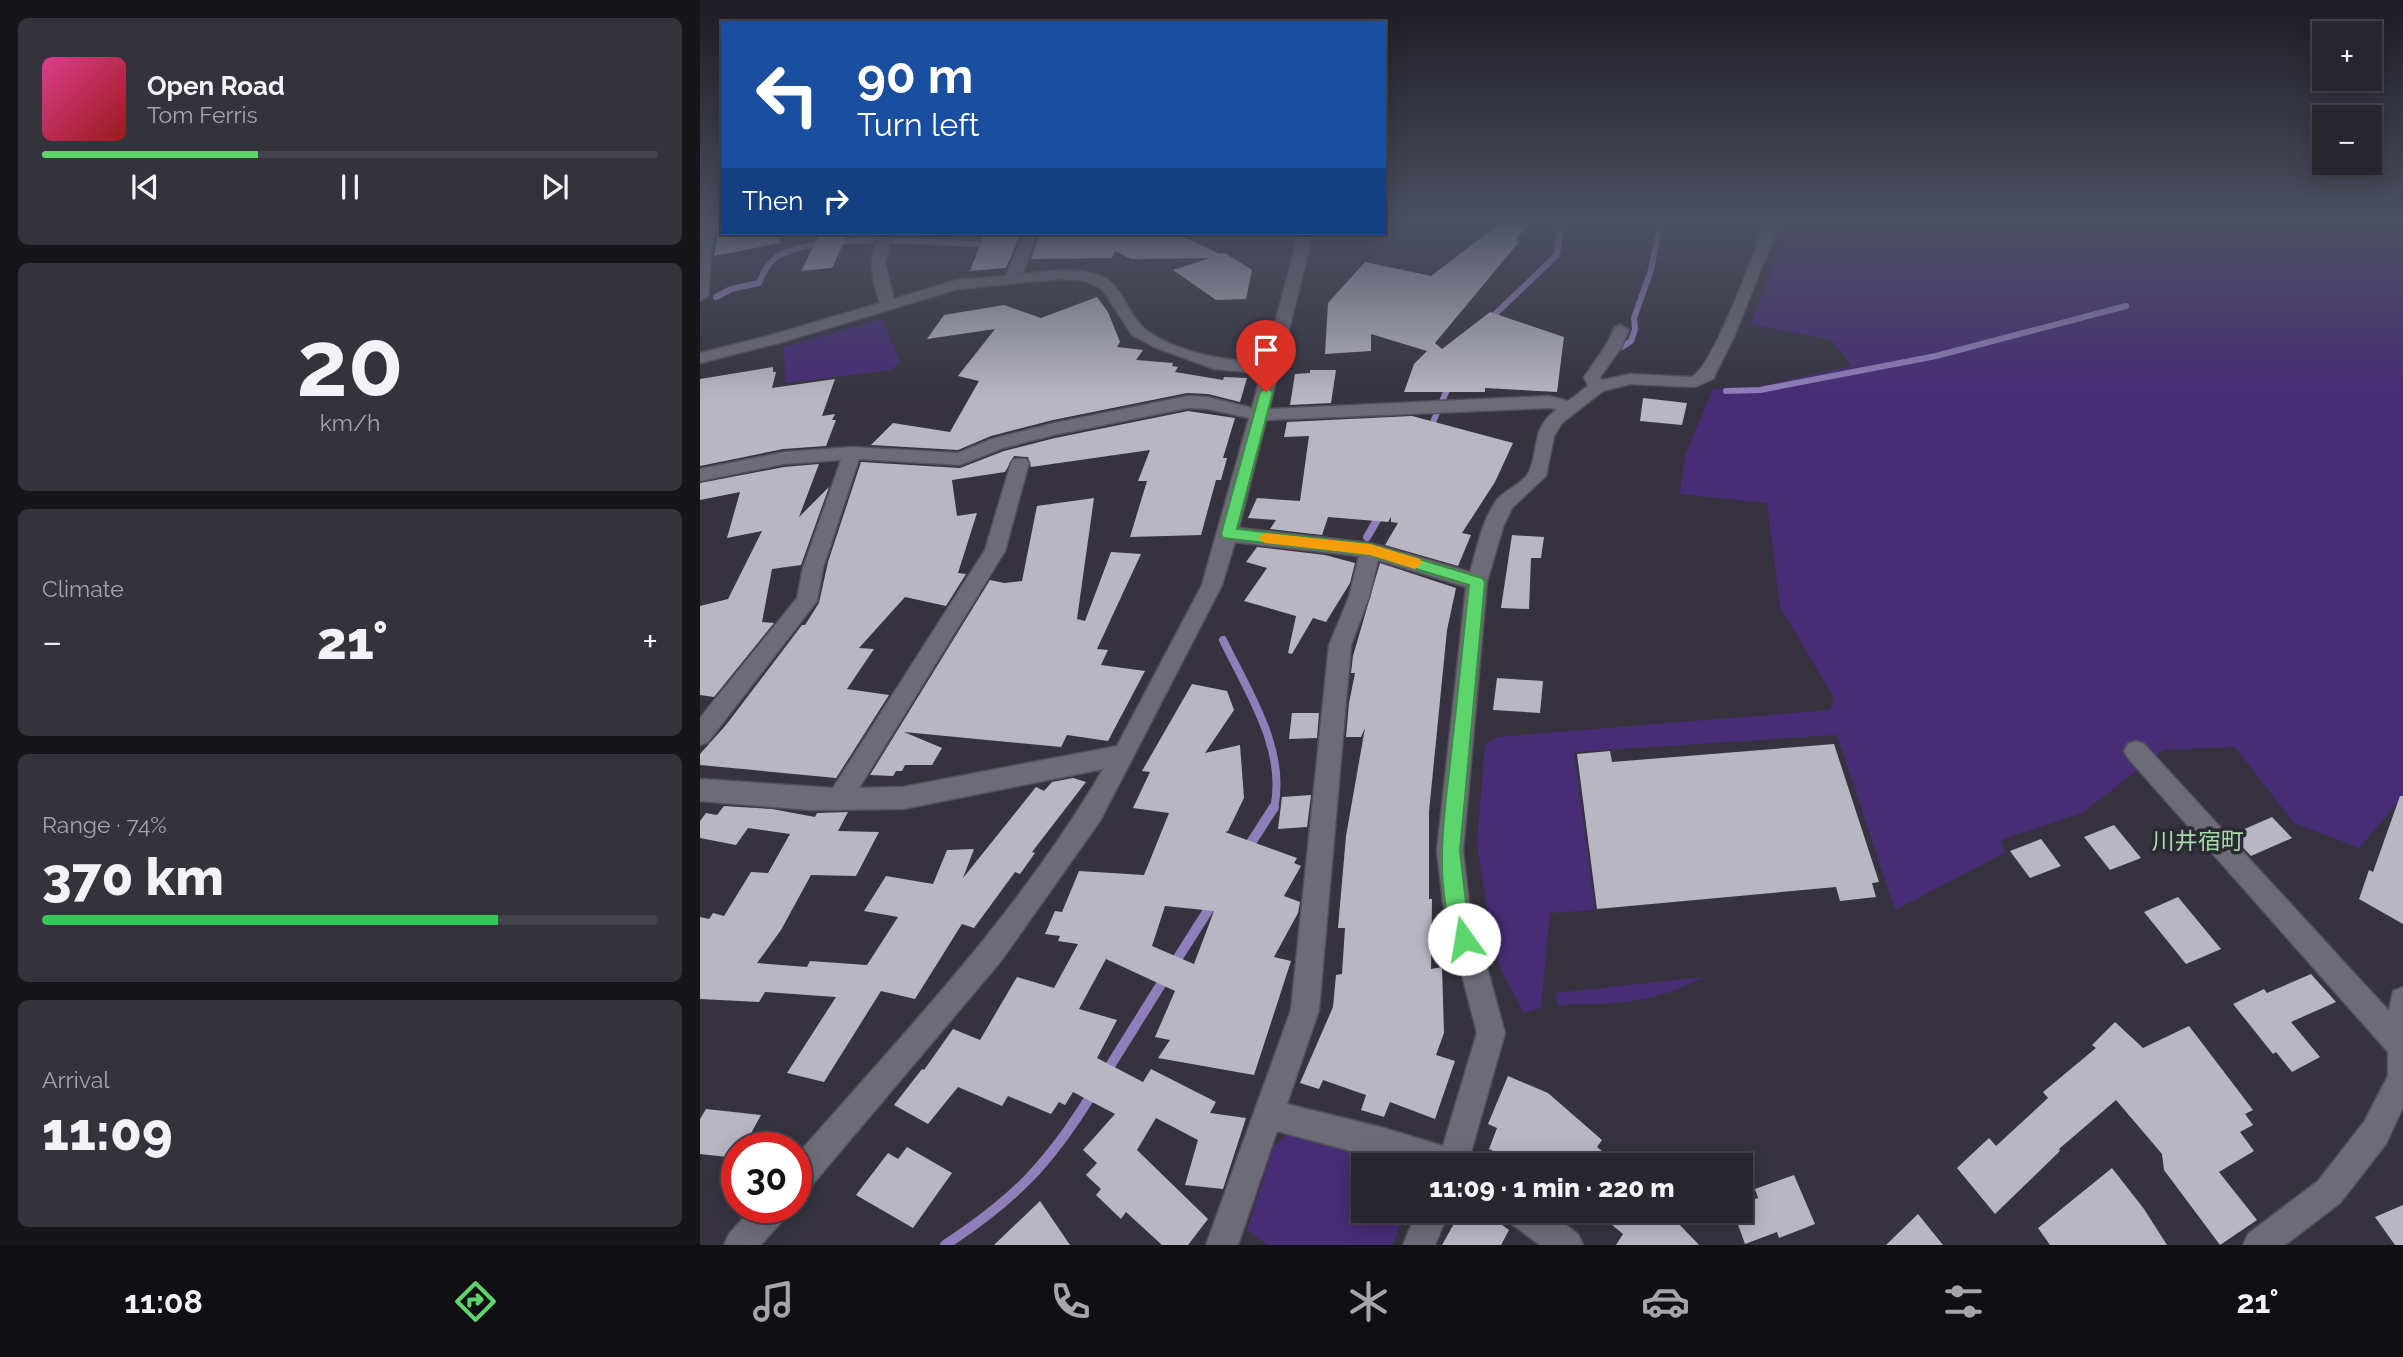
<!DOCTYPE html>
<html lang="en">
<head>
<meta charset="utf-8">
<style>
	:root { --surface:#28262f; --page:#34323b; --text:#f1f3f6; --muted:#a5a5aa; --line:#44434b; --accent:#5ed56c }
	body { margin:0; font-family:Raleway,"Noto Sans JP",sans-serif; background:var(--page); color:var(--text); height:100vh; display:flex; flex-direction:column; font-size:26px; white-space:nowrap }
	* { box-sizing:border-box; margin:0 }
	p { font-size:23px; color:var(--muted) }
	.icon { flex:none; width:38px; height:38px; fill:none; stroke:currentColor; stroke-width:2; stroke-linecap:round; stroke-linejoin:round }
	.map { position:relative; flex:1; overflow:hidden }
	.drawer { display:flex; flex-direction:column; gap:18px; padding:18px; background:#16151a; width:700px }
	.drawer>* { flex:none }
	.top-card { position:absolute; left:21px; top:21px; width:665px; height:214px; border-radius:0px; box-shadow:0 4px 18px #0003,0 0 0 2px var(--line); background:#1a4fa0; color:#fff; overflow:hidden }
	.controls { position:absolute; left:1612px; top:21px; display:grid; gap:14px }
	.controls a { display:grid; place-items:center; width:70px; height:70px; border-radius:0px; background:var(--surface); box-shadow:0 4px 18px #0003,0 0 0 2px var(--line); font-size:35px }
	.speed { position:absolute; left:21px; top:1132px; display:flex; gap:14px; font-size:35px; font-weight:700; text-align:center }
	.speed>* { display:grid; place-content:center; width:91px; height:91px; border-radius:50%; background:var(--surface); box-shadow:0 4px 18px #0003,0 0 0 2px var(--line); line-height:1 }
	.speed .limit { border:10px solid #d22; background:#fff; color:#111 }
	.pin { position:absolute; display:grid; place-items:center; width:60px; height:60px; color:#fff; margin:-72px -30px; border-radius:50% 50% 50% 0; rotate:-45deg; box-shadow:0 0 7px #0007 }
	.pin .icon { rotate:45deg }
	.me { position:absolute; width:77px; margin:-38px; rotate:347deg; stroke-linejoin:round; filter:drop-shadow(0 0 5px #0008) }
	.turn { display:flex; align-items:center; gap:24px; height:147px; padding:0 21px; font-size:32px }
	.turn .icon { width:91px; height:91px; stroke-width:2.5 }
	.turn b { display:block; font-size:49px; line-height:60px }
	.then { display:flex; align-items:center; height:66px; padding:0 21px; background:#0003; gap:14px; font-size:26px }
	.big { font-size:52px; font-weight:800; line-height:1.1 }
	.drawer .card { flex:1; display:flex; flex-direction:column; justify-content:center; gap:10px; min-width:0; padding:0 24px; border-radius:10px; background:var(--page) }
	.drawer .dial { align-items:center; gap:0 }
	.dial b { font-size:91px; line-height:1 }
	.song { display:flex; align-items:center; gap:21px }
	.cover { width:84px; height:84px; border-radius:10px; background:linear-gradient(135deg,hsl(330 70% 55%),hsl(0 70% 35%)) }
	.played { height:7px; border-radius:4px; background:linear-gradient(90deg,var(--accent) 35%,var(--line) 35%) }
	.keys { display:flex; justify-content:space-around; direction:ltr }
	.heat { display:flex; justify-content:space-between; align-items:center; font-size:38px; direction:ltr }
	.charge { height:10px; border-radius:5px; background:linear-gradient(90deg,#34c759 74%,var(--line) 0) }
	.trip { position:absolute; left:651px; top:1153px; width:402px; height:70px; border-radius:0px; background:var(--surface); box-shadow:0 4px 18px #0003,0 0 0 2px var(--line); font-weight:800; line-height:70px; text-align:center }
	.tab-bar { display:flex; height:112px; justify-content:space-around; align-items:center; background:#100f13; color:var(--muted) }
	.tab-bar .icon { width:49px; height:49px }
	.tab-bar .current { color:var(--accent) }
	.tab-bar b { font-size:32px; color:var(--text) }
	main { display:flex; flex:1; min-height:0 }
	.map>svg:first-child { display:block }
	.green { fill:#462d76 }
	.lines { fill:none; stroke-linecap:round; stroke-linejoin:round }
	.stream-far2 { stroke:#907eba; stroke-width:6 }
	.stream-far1 { stroke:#907eba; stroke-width:8 }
	.stream { stroke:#907eba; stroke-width:10 }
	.building { fill:#b9b6c4; fill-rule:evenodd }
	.minor-casing { stroke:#52505a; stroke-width:3 }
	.minor { fill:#6e6b78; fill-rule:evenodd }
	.route { fill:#5ed56c; stroke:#3d8a46; stroke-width:2 }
	.slow { fill:#f59e0b }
	.labels { text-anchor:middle; stroke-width:7; stroke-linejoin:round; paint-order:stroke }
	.neighbourhood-label { font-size:23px; fill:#a1dda4; stroke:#2b2934 }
</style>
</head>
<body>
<main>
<section class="drawer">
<div class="card">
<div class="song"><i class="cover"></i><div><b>Open Road</b><p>Tom Ferris</p></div></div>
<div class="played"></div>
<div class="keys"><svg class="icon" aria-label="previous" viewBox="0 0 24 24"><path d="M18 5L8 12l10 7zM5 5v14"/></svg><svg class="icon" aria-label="pause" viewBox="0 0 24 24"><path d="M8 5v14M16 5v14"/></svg><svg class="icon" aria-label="next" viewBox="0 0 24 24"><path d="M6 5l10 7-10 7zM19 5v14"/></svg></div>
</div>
<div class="card dial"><b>20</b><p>km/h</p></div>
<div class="card"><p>Climate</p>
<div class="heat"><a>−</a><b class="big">21°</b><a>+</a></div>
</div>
<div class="card"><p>Range · 74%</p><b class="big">370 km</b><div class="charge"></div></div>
<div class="card"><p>Arrival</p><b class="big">11:09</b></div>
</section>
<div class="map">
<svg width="1703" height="1245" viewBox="0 0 1703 1245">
	<rect width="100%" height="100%" fill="#36333f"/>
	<g class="green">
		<polygon points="1091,224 1703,224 1703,796 1659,848 1594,823 1535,747 1464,750 1382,813 1301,840 1305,853 1195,910 1137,735 874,752 895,910 850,913 841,1008 824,1013 801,969 792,939 777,844 785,744 797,737 1130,710 1134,698 1080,607 1067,503 980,494 985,455 1013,389 1057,387 1152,366 1131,340 1050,324"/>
		<polygon points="182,319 200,362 191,370 85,383 84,347"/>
		<path d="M1003 977C954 1004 912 1004 857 1005L856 993Z"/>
		<polygon points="588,1134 708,1160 713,1165 663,1166 663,1211 707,1211 692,1245 568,1245 547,1230 573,1148"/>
	</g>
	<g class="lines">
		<g class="stream-far2">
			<path d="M16 297 31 289 59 283C64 271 70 259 82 254 131 232 224 243 278 244"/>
			<polyline points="790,319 857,255 859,236 865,224"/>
			<polyline points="922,347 931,341 935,329 934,318 951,270 960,224"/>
			<polyline points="1026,391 1060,390 1236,356 1426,306"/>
			<polyline points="730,429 750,383"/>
		</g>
		<g class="stream-far1">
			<polyline points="667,537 681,513"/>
			<path d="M523 640C548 692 587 749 574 809"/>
		</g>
		<g class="stream">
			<polyline points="547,849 574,807"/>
			<polyline points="474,964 514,901"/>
			<polyline points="405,1074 465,978"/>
			<path d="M245 1245C315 1199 348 1165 392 1094"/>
		</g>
	</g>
	<g class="building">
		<polygon points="799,224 828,224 815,241 819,242 735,343 742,349 790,312 864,337 857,392 785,388 785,392 704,392 714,364 727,351 671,334 671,351 625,354 628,303 665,262 731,276"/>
		<polygon points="23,230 23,233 79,233 80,243 14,256 19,231"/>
		<polygon points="120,233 148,233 132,268 101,271"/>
		<polygon points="285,233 321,233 306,268 270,271"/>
		<polygon points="340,233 476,233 520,254 525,253 552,270 546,299 516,300 473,270 510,258 431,259 415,251 412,258 331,259"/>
		<polygon points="397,297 408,312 420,342 417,347 443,350 436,360 473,363 472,366 478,367 475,372 523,380 524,377 547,378 540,402 508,394 487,393 353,420 291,436 258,450 171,445 193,423 250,432 279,381 258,376 295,329 227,339 244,315 304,305 341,318"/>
		<polygon points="73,367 73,372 76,372 72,388 135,379 122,416 135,414 132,420 136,420 126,446 83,449 0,466 0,379"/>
		<polygon points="610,370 636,370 631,403 590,405 595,374 610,373"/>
		<polygon points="943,398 987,403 982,425 940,421"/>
		<polygon points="488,411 535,418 523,458 527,458 521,480 516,480 501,535 430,537 447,481 438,481 450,450 331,467 328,457 314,456 305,472 252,480 257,516 277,513 258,573 266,574 246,606 205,597 159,648 174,649 147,689 189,695 133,783 136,778 0,765 0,754 26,725 102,625 105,625 119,603 128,562 161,462 260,468 304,451 355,438"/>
		<polygon points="712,416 813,443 795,482 762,533 771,535 758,566 685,545 698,523 691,522 691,517 688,522 628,517 622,535 570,529 576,520 548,518 557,498 600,501 609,436 584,437 587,422"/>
		<polygon points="119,464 99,517 129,487 101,565 72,569 62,622 74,623 14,697 0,695 0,606 28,599 62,531 27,538 40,492 0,500 0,483 84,467"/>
		<polygon points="394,498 377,619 385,621 411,552 441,554 397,649 408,650 401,665 445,671 408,741 367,735 361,747 204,732 242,748 232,765 205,765 202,771 196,771 193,776 170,775 290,580 304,583 322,581 337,506"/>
		<polygon points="812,535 844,537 841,558 831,558 829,609 801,608"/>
		<polygon points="557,547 625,555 655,563 650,583 626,622 613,618 592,654 588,653 596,616 544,601 567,568 546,562"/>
		<polygon points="680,563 756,588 747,630 729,812 729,899 732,899 731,969 742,967 744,1033 736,1055 755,1061 735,1119 690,1102 684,1117 661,1110 666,1095 623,1080 619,1089 600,1083 633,1007 636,975 642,974 645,928 638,928 646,836 665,728 661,737 646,737 649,703 655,673 651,673 653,656"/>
		<polygon points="797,678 843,681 840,713 793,710"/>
		<path d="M492 684 527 691 534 710 505 753 540 745 544 798 528 831 525 832 597 858 594 863 601 866 584 896 600 902 598 913 574 957 591 961 554 1075 458 1058 470 1040 455 1037 475 991 406 959 379 1009 417 1020 397 1058 443 1082 451 1069 516 1102 510 1113 546 1118 523 1189 485 1185 498 1140 456 1118 437 1150 508 1219 488 1245H462L426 1212 421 1219 396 1195 401 1189 386 1175 397 1163 383 1150 415 1114 373 1092 365 1105 359 1102 351 1114 308 1096 302 1106 258 1087 228 1124 194 1105 222 1069 224 1070 253 1029 280 1040 317 977 354 988 378 944 358 941 360 936 345 934 355 911 362 912 379 871 444 875 469 813 433 808 450 772 442 771ZM465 906 514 911 494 964 452 946Z"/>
		<polygon points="592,713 619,713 617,738 589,739"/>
		<polygon points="1134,744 1179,882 1172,883 1176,897 1140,901 1136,887 897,909 877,754 910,751 912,762"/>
		<polygon points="373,778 386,782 332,852 335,853 320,874 315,872 274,928 262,924 215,999 181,991 124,1082 87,1073 136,997 65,992 59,1002 0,999 0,917 9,919 13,913 24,916 51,872 68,873 90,834 48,828 36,845 0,838 0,821 6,813 17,815 24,806 72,809 115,817 117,813 148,812 138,831 179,832 156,876 111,875 81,930 57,963 107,967 110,961 167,965 198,917 164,911 186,876 233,884 247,850 274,849 263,878 336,787 344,791 352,782"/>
		<polygon points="611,795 607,827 578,829 582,797"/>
		<polygon points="1700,796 1703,796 1703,924 1659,899 1669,870 1673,872"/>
		<polygon points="1572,817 1592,838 1551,856 1531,835"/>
		<polygon points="1414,825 1441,858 1410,870 1384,837"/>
		<polygon points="1341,839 1361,866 1330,878 1310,851"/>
		<polygon points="1478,897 1521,949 1486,964 1444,912"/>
		<polygon points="1611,974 1636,1002 1591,1022 1620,1057 1592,1072 1576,1052 1573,1054 1533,1004 1564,989 1567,993"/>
		<polygon points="1415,1022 1443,1048 1489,1026 1553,1110 1545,1114 1553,1125 1540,1132 1554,1151 1519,1172 1557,1220 1520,1245 1464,1170 1462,1154 1416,1100 1359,1149 1360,1151 1295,1214 1257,1168 1289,1138 1296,1146 1348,1098 1343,1092 1396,1048 1392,1045"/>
		<polygon points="808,1076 848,1093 902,1140 897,1147 920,1166 825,1166 789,1149 797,1128 788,1124"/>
		<polygon points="6,1109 61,1115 43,1148 37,1148 37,1158 0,1154 0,1119"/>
		<polygon points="207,1147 252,1173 213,1228 156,1195 188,1153 198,1159"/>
		<polygon points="1412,1168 1444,1209 1467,1245 1350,1245 1338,1228"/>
		<polygon points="1094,1175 1115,1224 1079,1238 1077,1232 1045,1244 1033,1211 1041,1211 1041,1204 1058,1198 1055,1189"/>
		<polygon points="340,1201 370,1245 294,1245"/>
		<polygon points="1703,1205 1703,1245 1695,1245 1675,1217"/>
		<polygon points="761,1211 783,1211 809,1230 801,1245 742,1245"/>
		<polygon points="895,1211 972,1211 982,1221 980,1225 999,1245 916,1245 923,1234"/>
		<polygon points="1218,1214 1243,1245 1186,1245"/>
	</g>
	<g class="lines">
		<g class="minor-casing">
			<g id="minor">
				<polygon points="4,224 18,224 12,242 8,296 0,301 0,236"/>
				<path d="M1065 224H1079L1034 337 1013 379 995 387 930 384 903 391 862 423 854 436 846 476 812 508 803 527 787 582 763 851 769 902 805 1033 769 1159 772 1166H707L577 1131 538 1245H506L591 1010 629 645 649 597 659 556 535 542 522 585 400 821 301 961 107 1191 96 1195V1156C204 1033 320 912 403 769L203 809 111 810 0 801V779L133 788 285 550 311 463 314 459H326L329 463 305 551 159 788 203 787 417 746 502 585 549 418 507 409 488 408 354 435 303 448 260 465 159 459 123 568 117 601 8 742 0 745V718L97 598 103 568 141 460 84 464 0 481V469L84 452 152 447 258 453 292 439 354 423 488 396 507 397 552 408 561 373 514 369 454 347 432 335 402 289 386 281 360 279 258 289 79 343 0 363V353L68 336 180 303C171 278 169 258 178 233H192L185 262 194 299 257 280 306 276 324 233H338L322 274C351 271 399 262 418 290 426 302 435 322 446 330 480 354 524 360 564 363L599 233H613L569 409 849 396 868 401 888 386 884 377 905 347 915 327 921 325 929 330 921 348 900 377 902 380 930 374 992 377C1015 363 1053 254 1065 224ZM849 408 857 409C830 430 840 448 829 472 823 484 804 490 796 501 782 521 777 549 770 572L670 543 539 528 566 420ZM678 560 766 587 737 851 743 902 777 1033 743 1146 684 1128 587 1104 619 1010 651 645 669 597Z"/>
				<polygon points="1436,741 1444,744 1689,1011 1693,991 1703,987 1703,1107 1686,1144 1640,1203 1585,1245 1543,1245 1548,1234 1618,1181 1664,1122 1688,1076 1688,1052 1428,758 1424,751 1428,744"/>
				<polygon points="52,1208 89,1208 84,1219 61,1245 24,1245 29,1234"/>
				<polygon points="717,1211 749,1211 735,1245 703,1245"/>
				<polygon points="804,1211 847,1211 878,1234 883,1245 840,1245 809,1222"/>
			</g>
		</g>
		<use href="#minor" class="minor"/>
	</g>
	<linearGradient id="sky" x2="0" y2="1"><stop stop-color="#1e1c23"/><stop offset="0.56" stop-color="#4c5063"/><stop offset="1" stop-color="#4c5063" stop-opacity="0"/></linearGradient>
	<rect width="1703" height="398" fill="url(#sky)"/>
	<path class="route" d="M566 388 573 392 537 529 670 544 782 578 785 582 760 851 766 902 774 939 771 946 764 949 757 946C731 883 745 811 752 745 758 692 763 639 769 585L670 555 523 538 521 534 560 392Z"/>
	<polygon class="slow" points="565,533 670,544 720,559 722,563 715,569 670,555 565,543 558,538"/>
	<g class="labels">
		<g class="neighbourhood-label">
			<text x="1498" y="849">川井宿町</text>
		</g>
	</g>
</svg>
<div class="controls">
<a>+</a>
<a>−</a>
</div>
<div class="speed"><div class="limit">30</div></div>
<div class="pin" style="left:566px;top:392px;background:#d93025"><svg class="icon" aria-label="arrive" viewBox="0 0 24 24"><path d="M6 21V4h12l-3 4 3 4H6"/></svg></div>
<svg class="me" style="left:764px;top:939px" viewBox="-20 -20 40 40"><circle r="19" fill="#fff"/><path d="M0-13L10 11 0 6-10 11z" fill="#5ed56c"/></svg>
<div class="trip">11:09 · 1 min · 220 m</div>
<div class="top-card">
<div class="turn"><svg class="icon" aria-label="left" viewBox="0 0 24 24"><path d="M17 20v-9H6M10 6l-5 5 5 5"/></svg><div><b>90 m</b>Turn left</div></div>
<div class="then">Then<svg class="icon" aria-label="right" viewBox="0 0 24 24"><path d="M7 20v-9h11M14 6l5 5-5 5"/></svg></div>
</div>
</div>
</main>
<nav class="tab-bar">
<b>11:08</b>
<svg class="icon current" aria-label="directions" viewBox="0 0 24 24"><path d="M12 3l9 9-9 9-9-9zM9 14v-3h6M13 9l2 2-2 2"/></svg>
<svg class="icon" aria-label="music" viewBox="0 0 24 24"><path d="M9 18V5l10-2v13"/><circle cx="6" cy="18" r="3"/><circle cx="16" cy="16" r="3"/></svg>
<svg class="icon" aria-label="phone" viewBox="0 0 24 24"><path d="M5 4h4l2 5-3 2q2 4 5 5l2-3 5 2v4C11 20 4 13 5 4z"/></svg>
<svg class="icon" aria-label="climate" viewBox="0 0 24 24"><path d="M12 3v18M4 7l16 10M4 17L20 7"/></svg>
<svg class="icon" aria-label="car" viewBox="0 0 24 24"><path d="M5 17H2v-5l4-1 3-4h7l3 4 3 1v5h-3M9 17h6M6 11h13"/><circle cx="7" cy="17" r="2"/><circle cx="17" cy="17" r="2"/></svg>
<svg class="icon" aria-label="filters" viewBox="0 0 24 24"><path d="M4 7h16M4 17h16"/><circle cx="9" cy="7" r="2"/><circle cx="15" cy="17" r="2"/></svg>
<b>21°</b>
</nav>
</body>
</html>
